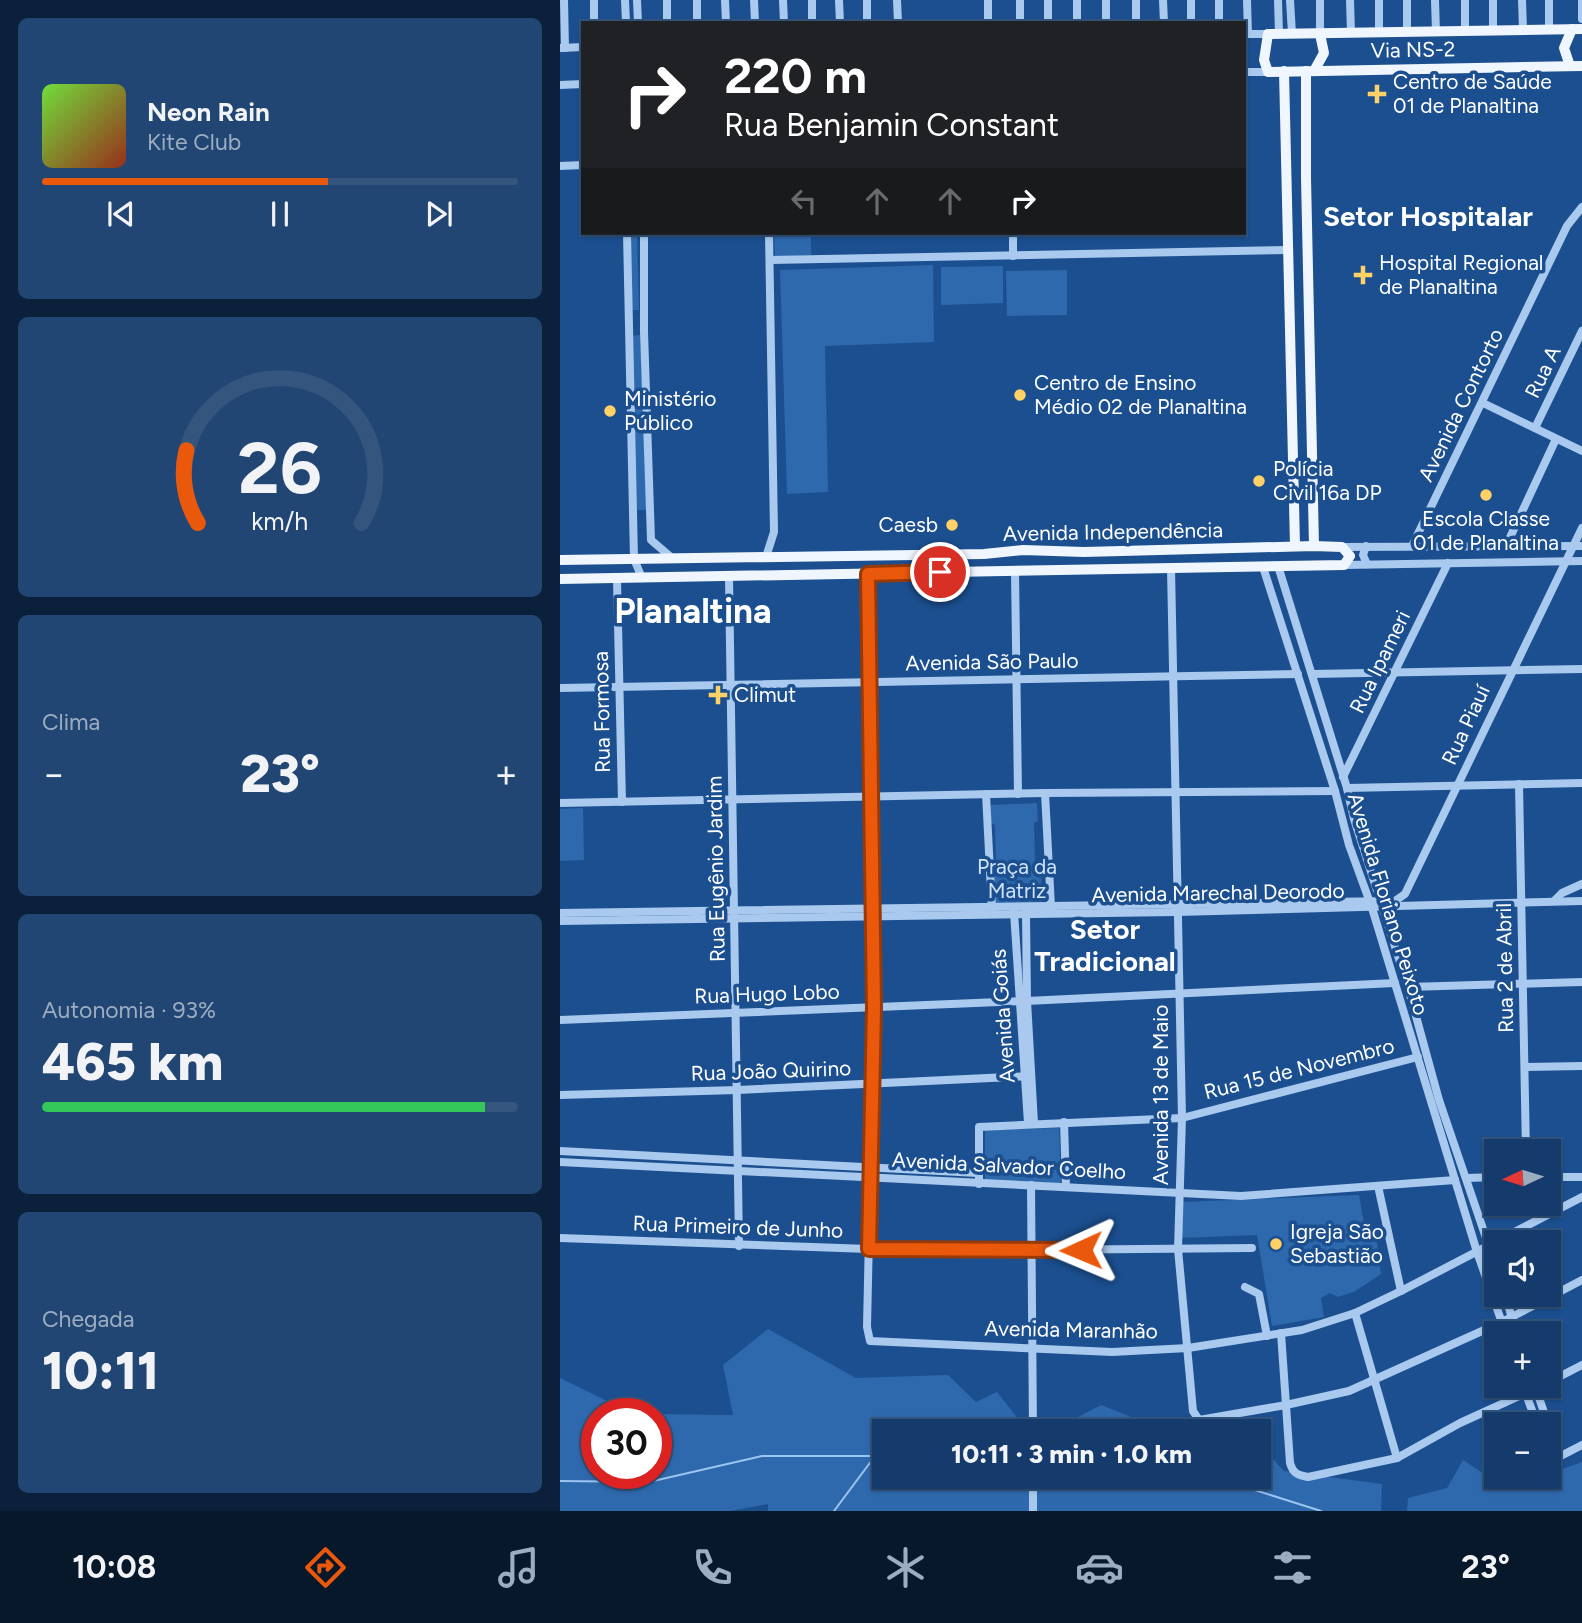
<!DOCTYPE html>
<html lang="pt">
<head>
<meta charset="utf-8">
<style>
	:root { --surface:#143b6b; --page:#214673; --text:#f1f3f6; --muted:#9dadc1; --line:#33557e; --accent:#ea580c }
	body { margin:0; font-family:Figtree,sans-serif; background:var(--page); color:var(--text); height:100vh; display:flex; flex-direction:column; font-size:26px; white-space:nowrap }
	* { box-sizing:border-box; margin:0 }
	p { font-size:23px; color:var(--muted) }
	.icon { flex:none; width:38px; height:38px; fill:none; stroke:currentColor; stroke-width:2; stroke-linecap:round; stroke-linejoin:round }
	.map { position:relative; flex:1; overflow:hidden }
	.side { display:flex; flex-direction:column; gap:18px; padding:18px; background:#0b203b; width:560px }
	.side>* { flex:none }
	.top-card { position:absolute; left:21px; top:21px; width:665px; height:214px; border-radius:0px; box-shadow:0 2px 5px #0004,0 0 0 2px var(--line); background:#202124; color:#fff; overflow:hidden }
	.needle { width:46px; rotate:266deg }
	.fabs { position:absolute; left:924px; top:1139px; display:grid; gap:14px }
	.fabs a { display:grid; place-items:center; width:77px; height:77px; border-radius:0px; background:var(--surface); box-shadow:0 2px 5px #0004,0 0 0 2px var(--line); font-size:35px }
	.speed { position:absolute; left:21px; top:1398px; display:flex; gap:14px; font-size:35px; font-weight:700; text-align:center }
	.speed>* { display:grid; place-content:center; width:91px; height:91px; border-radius:50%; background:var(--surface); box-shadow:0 2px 5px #0004,0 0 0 2px var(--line); line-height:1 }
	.speed .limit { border:10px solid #d22; background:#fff; color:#111 }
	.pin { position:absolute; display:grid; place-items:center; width:60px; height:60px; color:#fff; margin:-30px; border:4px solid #fff; border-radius:50%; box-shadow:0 2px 7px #0007 }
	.me { position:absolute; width:77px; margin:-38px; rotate:269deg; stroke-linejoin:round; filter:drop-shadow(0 0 5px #0008) }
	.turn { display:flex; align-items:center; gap:24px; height:147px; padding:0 28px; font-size:32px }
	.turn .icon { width:91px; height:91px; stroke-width:2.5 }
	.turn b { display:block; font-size:49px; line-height:60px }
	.lanes { display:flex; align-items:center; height:66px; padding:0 28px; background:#0003; justify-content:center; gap:35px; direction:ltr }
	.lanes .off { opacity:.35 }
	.big { font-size:52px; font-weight:800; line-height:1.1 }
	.side .card { flex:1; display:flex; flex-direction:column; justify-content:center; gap:10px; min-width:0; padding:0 24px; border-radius:10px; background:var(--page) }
	.side .dial { align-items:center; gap:0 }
	.dial svg { height:182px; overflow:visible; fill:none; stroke:var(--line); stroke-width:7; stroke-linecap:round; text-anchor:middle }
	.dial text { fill:var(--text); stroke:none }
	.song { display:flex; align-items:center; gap:21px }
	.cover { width:84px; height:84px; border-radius:10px; background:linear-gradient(135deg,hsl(100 70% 55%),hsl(10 70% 35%)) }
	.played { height:7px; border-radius:4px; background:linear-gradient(90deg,var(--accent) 60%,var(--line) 60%) }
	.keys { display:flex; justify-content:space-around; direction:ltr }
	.heat { display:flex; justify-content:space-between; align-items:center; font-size:38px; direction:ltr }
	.charge { height:10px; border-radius:5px; background:linear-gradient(90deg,#34c759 93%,var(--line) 0) }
	.trip { position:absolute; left:312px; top:1419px; width:399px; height:70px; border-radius:0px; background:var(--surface); box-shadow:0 2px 5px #0004,0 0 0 2px var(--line); font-weight:800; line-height:70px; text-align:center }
	.dock { display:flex; height:112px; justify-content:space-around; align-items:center; background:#08182b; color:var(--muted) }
	.dock .icon { width:49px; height:49px }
	.dock .current { color:var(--accent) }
	.dock b { font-size:32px; color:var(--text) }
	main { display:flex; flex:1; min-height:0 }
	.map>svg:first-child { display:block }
	.green { fill:#2e69ad }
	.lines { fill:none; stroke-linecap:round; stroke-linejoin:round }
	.stream { stroke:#9cc4f0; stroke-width:2 }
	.minor { stroke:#a9c9ee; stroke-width:8 }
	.major { stroke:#f0f6ff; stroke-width:10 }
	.route-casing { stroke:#983908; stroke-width:18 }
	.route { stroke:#ea580c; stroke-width:12 }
	.poi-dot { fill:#ffd166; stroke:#1b4f8f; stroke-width:2.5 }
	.labels { text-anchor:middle; stroke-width:7; stroke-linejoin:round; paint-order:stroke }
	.street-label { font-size:21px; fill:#fff; stroke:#1b4f8f }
	.poi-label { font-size:21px; fill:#fff; stroke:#1b4f8f; text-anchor:start }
	.park-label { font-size:21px; fill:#cfe3fa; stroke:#1b4f8f }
	.district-label { font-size:28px; font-weight:bold; fill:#fff; stroke:#1b4f8f }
	.town-label { font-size:35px; font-weight:bold; fill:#fff; stroke:#1b4f8f }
</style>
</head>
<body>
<main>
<section class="side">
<div class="card">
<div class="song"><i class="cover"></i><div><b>Neon Rain</b><p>Kite Club</p></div></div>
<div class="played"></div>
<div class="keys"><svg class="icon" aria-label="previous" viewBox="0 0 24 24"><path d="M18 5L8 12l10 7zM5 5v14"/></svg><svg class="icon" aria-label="pause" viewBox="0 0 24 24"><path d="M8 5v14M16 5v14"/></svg><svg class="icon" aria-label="next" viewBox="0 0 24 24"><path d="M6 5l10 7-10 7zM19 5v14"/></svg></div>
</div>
<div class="card dial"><svg viewBox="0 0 100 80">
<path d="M14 69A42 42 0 1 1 86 69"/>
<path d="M14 69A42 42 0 0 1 9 37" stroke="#ea580c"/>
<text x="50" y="56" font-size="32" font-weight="700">26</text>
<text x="50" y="72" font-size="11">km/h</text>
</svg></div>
<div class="card"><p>Clima</p>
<div class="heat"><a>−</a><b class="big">23°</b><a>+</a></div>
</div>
<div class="card"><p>Autonomia · 93%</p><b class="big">465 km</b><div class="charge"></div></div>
<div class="card"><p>Chegada</p><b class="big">10:11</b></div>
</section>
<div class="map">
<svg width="1022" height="1511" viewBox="0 0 1022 1511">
	<rect width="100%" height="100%" fill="#1b4f8f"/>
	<g class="green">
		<polygon points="69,233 77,233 79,310 71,310"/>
		<polygon points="214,233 251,233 251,255 215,257"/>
		<polygon points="373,265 374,342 265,346 268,492 227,494 220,270"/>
		<polygon points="443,266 443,303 381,305 381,267"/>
		<polygon points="507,270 507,315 447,316 446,271"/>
		<polygon points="80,335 87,510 76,510 71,336"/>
		<polygon points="477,803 478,821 474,823 475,862 481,866 482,903 434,903 433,866 436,863 435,825 431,823 431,805"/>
		<polygon points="23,808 24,860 0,861 0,809"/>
		<polygon points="499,1128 501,1184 425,1180 425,1130"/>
		<polygon points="799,1195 805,1229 816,1235 821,1274 794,1292 778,1297 770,1293 761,1298 764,1317 712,1326 697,1235 621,1238 621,1202"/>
		<polygon points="208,1329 296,1378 388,1375 416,1402 437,1392 460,1421 480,1431 324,1432 324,1477 698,1477 698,1443 724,1471 822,1484 821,1511 208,1511 208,1504 171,1511 0,1511 0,1378 74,1414 95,1414 37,1414 37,1474 96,1474 96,1414 173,1415 163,1365"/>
		<polygon points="541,1405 604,1430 680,1423 688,1431 491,1431"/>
		<polygon points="903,1460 924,1474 928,1491 989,1477 989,1474 1022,1462 1022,1511 847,1511 848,1498 887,1488"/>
	</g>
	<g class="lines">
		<g class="stream">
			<polyline points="608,1477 685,1487 761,1511"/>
			<polyline points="0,1481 89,1482 202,1456 324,1456"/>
			<polyline points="274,1511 315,1456"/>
		</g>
		<g class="minor">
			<polyline points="4,0 5,48"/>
			<polyline points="34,0 34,23"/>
			<polyline points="65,0 66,23"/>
			<polyline points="77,0 78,23"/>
			<polyline points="107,0 107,23"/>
			<polyline points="137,0 137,23"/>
			<polyline points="165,0 166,23"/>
			<polyline points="194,0 195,23"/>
			<polyline points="223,0 224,23"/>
			<polyline points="252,0 252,23"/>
			<polyline points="279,0 280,23"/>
			<polyline points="307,0 307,23"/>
			<polyline points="337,0 338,23"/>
			<polyline points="428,0 428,23"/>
			<polyline points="460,0 460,23"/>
			<polyline points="488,0 488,23"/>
			<polyline points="517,0 517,23"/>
			<polyline points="546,0 546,23"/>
			<polyline points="576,0 576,23"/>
			<polyline points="603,0 604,23"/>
			<polyline points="631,0 631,23"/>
			<polyline points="659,0 659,23"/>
			<polyline points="687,0 688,34"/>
			<polyline points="718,0 719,34"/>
			<polyline points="730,0 732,34"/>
			<polyline points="760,0 760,34"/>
			<polyline points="790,0 791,33"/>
			<polyline points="819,0 819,33"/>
			<polyline points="847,0 847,32"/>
			<polyline points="875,0 876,32"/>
			<polyline points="905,0 905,31"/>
			<polyline points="933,0 933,31"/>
			<polyline points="962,0 963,30"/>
			<polyline points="989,0 989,29"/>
			<polyline points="1022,0 1022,19"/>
			<polyline points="684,34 708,34"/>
			<polyline points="1,48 23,47"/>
			<polyline points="684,72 708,72"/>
			<polyline points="0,85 23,84"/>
			<polyline points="0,166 23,165"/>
			<polyline points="67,233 74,559 82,578"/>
			<polyline points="84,233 84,332 91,540 112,558"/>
			<polyline points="453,233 453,256"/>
			<polyline points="210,260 729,250"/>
			<polyline points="923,403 1022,451"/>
			<polyline points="975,428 1022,331"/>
			<polyline points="806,546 803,555 807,564"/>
			<polyline points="852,546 1007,226 1022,207"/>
			<polyline points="946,546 996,439"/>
			<polyline points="782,547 1022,546"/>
			<polyline points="206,557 214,532 209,233"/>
			<polyline points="784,565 1022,561"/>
			<polyline points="718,566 787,788 794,819 848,987 879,1100 936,1267"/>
			<polyline points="703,567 775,791 789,845 812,908 917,1252 946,1334"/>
			<polyline points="611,568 622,1118 618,1249 633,1411 639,1420 726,1405 789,1391 942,1322 1022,1280"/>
			<polyline points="455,571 458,794"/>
			<polyline points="308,574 314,1007 307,1327 310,1341 552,1352 628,1348 742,1330 795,1313 841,1291 1022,1197"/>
			<polyline points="169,577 179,1246"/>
			<polyline points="57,579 62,802"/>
			<polyline points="752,674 1022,669"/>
			<polyline points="0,688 738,674"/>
			<polyline points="783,777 888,563"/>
			<polyline points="959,784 966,1152"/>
			<polyline points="787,788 1022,783"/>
			<polyline points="485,793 491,907"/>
			<polyline points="426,794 432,910"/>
			<polyline points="0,803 485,793 775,791"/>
			<polyline points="994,901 1002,893 1022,884"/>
			<polyline points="454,912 468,1123"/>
			<polyline points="0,913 835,901 845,894 1022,528"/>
			<polyline points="466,914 467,1001 474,1123"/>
			<polyline points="0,921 617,912 1022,901"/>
			<polyline points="848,987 1022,982"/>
			<polyline points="0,1020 467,1001 835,983"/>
			<polyline points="965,1067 1022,1066"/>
			<polyline points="0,1095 178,1090 471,1076"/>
			<polyline points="504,1122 506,1187"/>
			<polyline points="0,1151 418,1173"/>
			<polyline points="0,1162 681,1196 895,1180"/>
			<polyline points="989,1177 1022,1177"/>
			<polyline points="907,1178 936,1177"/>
			<polyline points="419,1184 419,1127 622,1118 858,1057"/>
			<polyline points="471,1185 473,1432"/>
			<polyline points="818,1186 841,1291"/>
			<polyline points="0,1238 309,1249 471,1250 692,1248"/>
			<polyline points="685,1287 699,1294 707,1336"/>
			<polyline points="945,1295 957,1334"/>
			<polyline points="795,1313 837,1458"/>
			<path d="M721 1333 730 1463C733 1473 737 1475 748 1477L837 1458 900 1423 981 1386"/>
			<polyline points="989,1382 1022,1365"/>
			<polyline points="963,1386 977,1424"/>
			<polyline points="975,1386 988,1424"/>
			<polyline points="989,1426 999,1457"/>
			<polyline points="989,1462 1022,1445"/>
			<polyline points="473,1477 473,1511"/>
		</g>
		<g class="major">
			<polyline points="1022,29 708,34 704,60 708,72 1022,66"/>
			<polyline points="1010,66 1004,48 1012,29"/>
			<polyline points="724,71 735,546"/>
			<polyline points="746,71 746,178 754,546"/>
			<polyline points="754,71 764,53 760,34"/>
			<polyline points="0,560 424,554 463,550 524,552 754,546 782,547 790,556 784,565 0,579"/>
		</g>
	</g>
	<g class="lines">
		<g class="route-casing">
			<polyline id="route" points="380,572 308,574 314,1007 309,1249 521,1250"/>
		</g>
		<use href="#route" class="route"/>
	</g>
	<g class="poi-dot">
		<path d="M813.5 83.5h7v7h7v7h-7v7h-7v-7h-7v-7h7z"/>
		<path d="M799.5 264.5h7v7h7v7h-7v7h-7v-7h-7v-7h7z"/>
		<circle cx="460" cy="395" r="7"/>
		<circle cx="50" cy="411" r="7"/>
		<circle cx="699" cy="481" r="7"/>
		<circle cx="926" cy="495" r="7"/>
		<circle cx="392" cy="525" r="7"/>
		<path d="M154.5 684.5h7v7h7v7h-7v7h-7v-7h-7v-7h7z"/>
		<circle cx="716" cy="1244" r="7"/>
	</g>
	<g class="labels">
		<g class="street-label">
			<text transform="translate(853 50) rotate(-1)" y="7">Via NS-2</text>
			<text transform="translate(983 372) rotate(-64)" y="7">Rua A</text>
			<text transform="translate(901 405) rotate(-64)" y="7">Avenida Contorto</text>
			<text transform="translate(553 532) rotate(-1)" y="7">Avenida Independência</text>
			<text transform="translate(432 662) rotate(-1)" y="7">Avenida São Paulo</text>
			<text transform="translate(820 662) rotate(-64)" y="7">Rua Ipameri</text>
			<text transform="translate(42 712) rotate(-91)" y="7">Rua Formosa</text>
			<text transform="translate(906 725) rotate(-65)" y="7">Rua Piauí</text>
			<text transform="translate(156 869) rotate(-91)" y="7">Rua Eugênio Jardim</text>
			<text transform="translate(658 893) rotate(-1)" y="7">Avenida Marechal Deorodo</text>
			<text transform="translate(828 904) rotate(73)" y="7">Avenida Floriano Peixoto</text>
			<text transform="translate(945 968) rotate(-91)" y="7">Rua 2 de Abril</text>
			<text transform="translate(207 994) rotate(-2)" y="7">Rua Hugo Lobo</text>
			<text transform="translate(443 1016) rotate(-94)" y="7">Avenida Goiás</text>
			<text transform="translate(739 1069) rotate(-14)" y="7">Rua 15 de Novembro</text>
			<text transform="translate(211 1071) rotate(-2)" y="7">Rua João Quirino</text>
			<text transform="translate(601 1095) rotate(-90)" y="7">Avenida 13 de Maio</text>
			<text transform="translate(449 1166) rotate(3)" y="7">Avenida Salvador Coelho</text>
			<text transform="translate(178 1227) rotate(2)" y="7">Rua Primeiro de Junho</text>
			<text transform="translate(511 1330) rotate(1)" y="7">Avenida Maranhão</text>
		</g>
		<g class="poi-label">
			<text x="833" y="89">Centro de Saúde<tspan x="833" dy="24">01 de Planaltina</tspan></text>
			<text x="819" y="270">Hospital Regional<tspan x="819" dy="24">de Planaltina</tspan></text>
			<text x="474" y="390">Centro de Ensino<tspan x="474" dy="24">Médio 02 de Planaltina</tspan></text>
			<text x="64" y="406">Ministério<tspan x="64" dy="24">Público</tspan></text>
			<text x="713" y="476">Polícia<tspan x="713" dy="24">Civil 16a DP</tspan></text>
			<text x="926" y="526" text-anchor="middle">Escola Classe<tspan x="926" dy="24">01 de Planaltina</tspan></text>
			<text x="378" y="532" text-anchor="end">Caesb</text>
			<text x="174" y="702">Climut</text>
			<text x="730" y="1239">Igreja São<tspan x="730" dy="24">Sebastião</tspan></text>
		</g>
		<g class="park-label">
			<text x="457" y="874">Praça da<tspan x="457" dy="24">Matriz</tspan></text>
		</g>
		<g class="district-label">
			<text x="868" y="226">Setor Hospitalar</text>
			<text x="545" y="939">Setor<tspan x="545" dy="32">Tradicional</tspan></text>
		</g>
		<g class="town-label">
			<text x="133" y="623">Planaltina</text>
		</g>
	</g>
</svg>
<div class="fabs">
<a><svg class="needle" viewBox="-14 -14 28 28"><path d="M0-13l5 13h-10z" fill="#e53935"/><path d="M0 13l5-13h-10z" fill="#9dadc1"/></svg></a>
<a><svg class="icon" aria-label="sound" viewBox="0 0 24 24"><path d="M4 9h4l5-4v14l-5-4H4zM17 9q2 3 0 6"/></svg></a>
<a>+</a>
<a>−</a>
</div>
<div class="speed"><div class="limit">30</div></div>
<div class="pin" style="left:380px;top:572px;background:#d93025"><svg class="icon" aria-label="arrive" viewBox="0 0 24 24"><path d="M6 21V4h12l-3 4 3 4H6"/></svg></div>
<svg class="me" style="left:521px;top:1250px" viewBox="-20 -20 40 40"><path d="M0-17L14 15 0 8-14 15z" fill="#ea580c" stroke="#fff" stroke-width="4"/></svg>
<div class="trip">10:11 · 3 min · 1.0 km</div>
<div class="top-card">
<div class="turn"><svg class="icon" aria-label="right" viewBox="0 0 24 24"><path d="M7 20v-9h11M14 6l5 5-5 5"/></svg><div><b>220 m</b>Rua Benjamin Constant</div></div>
<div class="lanes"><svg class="icon off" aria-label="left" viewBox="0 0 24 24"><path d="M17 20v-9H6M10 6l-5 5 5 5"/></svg><svg class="icon off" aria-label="ahead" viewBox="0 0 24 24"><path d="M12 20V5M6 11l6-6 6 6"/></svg><svg class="icon off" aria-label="ahead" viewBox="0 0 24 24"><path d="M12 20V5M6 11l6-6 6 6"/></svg><svg class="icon" aria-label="right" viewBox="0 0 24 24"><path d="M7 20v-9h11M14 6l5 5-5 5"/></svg></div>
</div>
</div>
</main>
<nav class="dock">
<b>10:08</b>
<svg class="icon current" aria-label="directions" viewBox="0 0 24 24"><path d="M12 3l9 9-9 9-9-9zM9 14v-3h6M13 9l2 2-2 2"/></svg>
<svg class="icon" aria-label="music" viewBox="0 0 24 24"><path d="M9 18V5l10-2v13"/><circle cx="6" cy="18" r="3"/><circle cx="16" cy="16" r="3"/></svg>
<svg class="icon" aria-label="phone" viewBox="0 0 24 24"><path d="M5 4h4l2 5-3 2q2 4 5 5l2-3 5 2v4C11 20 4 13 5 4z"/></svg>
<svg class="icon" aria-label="climate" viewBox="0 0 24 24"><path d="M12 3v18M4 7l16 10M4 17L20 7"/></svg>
<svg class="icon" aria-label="car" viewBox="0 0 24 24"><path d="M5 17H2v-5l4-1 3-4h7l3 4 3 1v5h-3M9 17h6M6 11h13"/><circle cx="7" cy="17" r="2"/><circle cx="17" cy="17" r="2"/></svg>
<svg class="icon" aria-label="filters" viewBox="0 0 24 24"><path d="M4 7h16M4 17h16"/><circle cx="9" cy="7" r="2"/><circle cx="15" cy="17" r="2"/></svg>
<b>23°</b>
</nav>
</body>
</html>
